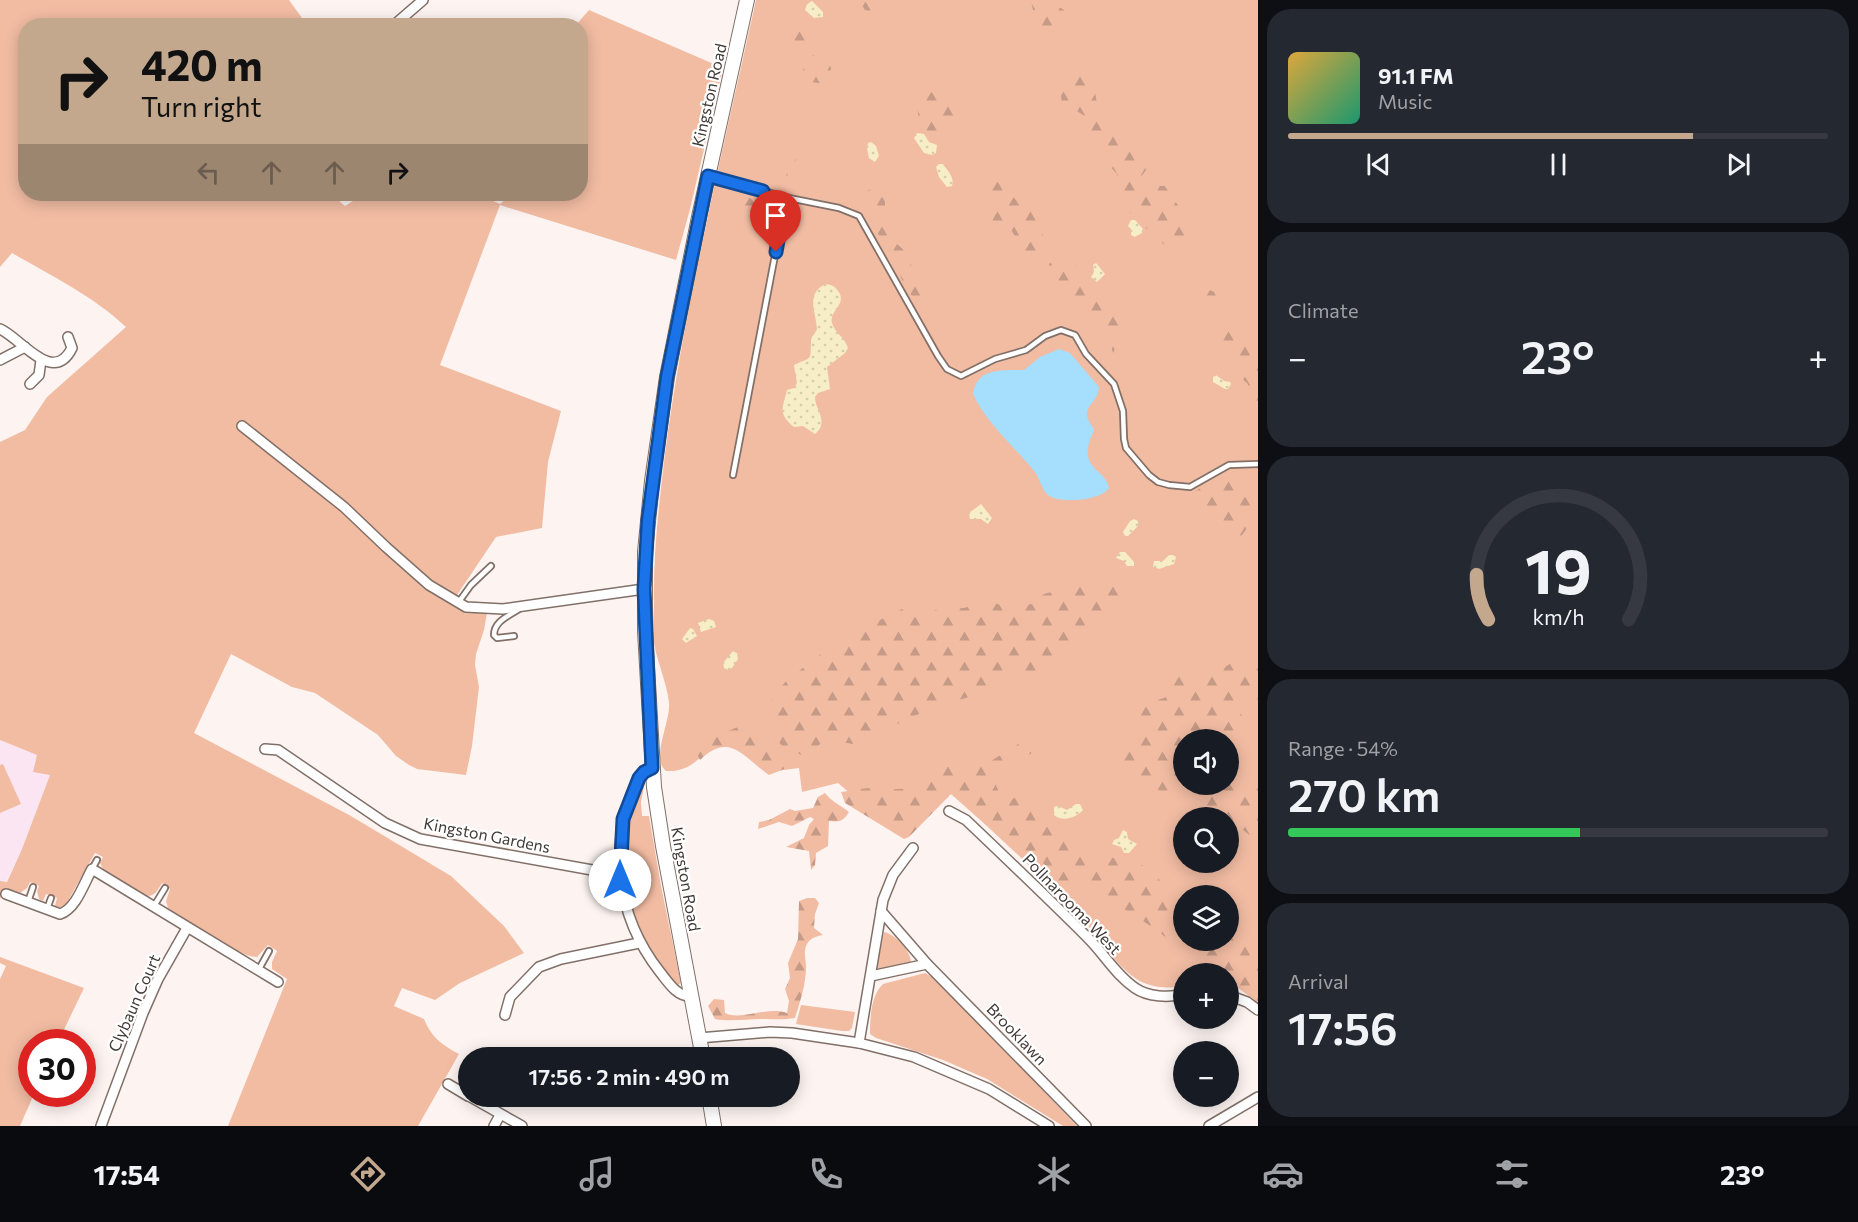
<!DOCTYPE html>
<html lang="en">
<head>
<meta charset="utf-8">
<style>
	:root { --surface:#171b24; --page:#242831; --text:#f1f3f6; --muted:#9ea1a6; --line:#363941; --accent:#c3a88d }
	body { margin:0; font-family:Commissioner,sans-serif; background:var(--page); color:var(--text); height:100vh; display:flex; flex-direction:column; font-size:22px; white-space:nowrap }
	* { box-sizing:border-box; margin:0 }
	p { font-size:20px; color:var(--muted) }
	.icon { flex:none; width:33px; height:33px; fill:none; stroke:currentColor; stroke-width:2; stroke-linecap:round; stroke-linejoin:round }
	.map { position:relative; flex:1; overflow:hidden }
	.details { display:flex; flex-direction:column; gap:9px; padding:9px; background:#0d0f14; width:600px }
	.details>* { flex:none }
	.hud { position:absolute; left:18px; top:18px; width:570px; height:183px; border-radius:24px; box-shadow:0 3px 15px #0003; background:#c3a88d; color:#111; overflow:hidden }
	.controls { position:absolute; left:1173px; top:729px; display:grid; gap:12px }
	.controls a { display:grid; place-items:center; width:66px; height:66px; border-radius:50%; background:var(--surface); box-shadow:0 3px 15px #0003; font-size:30px }
	.speed { position:absolute; left:18px; top:1029px; display:flex; gap:12px; font-size:30px; font-weight:700; text-align:center }
	.speed>* { display:grid; place-content:center; width:78px; height:78px; border-radius:50%; background:var(--surface); box-shadow:0 3px 15px #0003; line-height:1 }
	.speed .limit { border:9px solid #d22; background:#fff; color:#111 }
	.pin { position:absolute; display:grid; place-items:center; width:51px; height:51px; color:#fff; margin:-62px -26px; border-radius:50% 50% 50% 0; rotate:-45deg; box-shadow:0 0 6px #0007 }
	.pin .icon { rotate:45deg }
	.me { position:absolute; width:66px; margin:-33px; rotate:0deg; stroke-linejoin:round; filter:drop-shadow(0 0 4px #0008) }
	.turn { display:flex; align-items:center; gap:21px; height:126px; padding:0 24px; font-size:27px }
	.turn .icon { width:78px; height:78px; stroke-width:2.5 }
	.turn b { display:block; font-size:42px; line-height:51px }
	.lanes { display:flex; align-items:center; height:57px; padding:0 24px; background:#0003; justify-content:center; gap:30px; direction:ltr }
	.lanes .off { opacity:.35 }
	.big { font-size:45px; font-weight:600; line-height:1.1 }
	.details .widget { flex:1; display:flex; flex-direction:column; justify-content:center; gap:9px; min-width:0; padding:0 21px; border-radius:24px; background:var(--page) }
	.details .dial { align-items:center; gap:0 }
	.dial svg { height:156px; overflow:visible; fill:none; stroke:var(--line); stroke-width:7; stroke-linecap:round; text-anchor:middle }
	.dial text { fill:var(--text); stroke:none }
	.song { display:flex; align-items:center; gap:18px }
	.cover { width:72px; height:72px; border-radius:9px; background:linear-gradient(135deg,hsl(40 70% 55%),hsl(160 70% 35%)) }
	.played { height:6px; border-radius:3px; background:linear-gradient(90deg,var(--accent) 75%,var(--line) 75%) }
	.keys { display:flex; justify-content:space-around; direction:ltr }
	.heat { display:flex; justify-content:space-between; align-items:center; font-size:33px; direction:ltr }
	.charge { height:9px; border-radius:4px; background:linear-gradient(90deg,#34c759 54%,var(--line) 0) }
	.trip { position:absolute; left:458px; top:1047px; width:342px; height:60px; border-radius:30px; background:var(--surface); box-shadow:0 3px 15px #0003; font-weight:600; line-height:60px; text-align:center }
	.dock { display:flex; height:96px; justify-content:space-around; align-items:center; background:#090b0e; color:var(--muted) }
	.dock .icon { width:42px; height:42px }
	.dock .on { color:var(--accent) }
	.dock b { font-size:27px; color:var(--text) }
	main { display:flex; flex:1; min-height:0 }
	.map>svg:first-child { display:block }
	.education { fill:#fbe5f3 }
	.green { fill:#f2bca3; fill-rule:evenodd }
	.forest { fill:url(#forest-firs); fill-rule:evenodd }
	.sand { fill:url(#sand-dots) }
	.water { fill:#a6defd }
	.lines { fill:none; stroke-linecap:round; stroke-linejoin:round }
	.service-casing { stroke:#817068; stroke-width:8 }
	.minor-casing { stroke:#817068; stroke-width:12 }
	.secondary-casing { stroke:#817068; stroke-width:16 }
	.service { stroke:#fff; stroke-width:4.5 }
	.minor { stroke:#fff; stroke-width:9 }
	.secondary { stroke:#fff; stroke-width:14 }
	.route-casing { stroke:#114b97; stroke-width:15 }
	.route { stroke:#1a73e8; stroke-width:10 }
	.labels { text-anchor:middle; stroke-width:4.5; stroke-linejoin:round; paint-order:stroke }
	.street-label { font-size:16px; fill:#403935; stroke:#fff }
</style>
</head>
<body>
<main>
<div class="map">
<svg width="1258" height="1126" viewBox="0 0 1258 1126">
	<defs>
		<pattern id="forest-firs" width="22" height="20" patternUnits="userSpaceOnUse" patternTransform="scale(1.5)"><rect width="22" height="20" fill="#f2bca3"/><path d="M5 1l3.5 6h-7zM16 11l3.5 6h-7z" fill="#c59a86"/></pattern>
		<pattern id="sand-dots" width="8" height="8" patternUnits="userSpaceOnUse" patternTransform="scale(1.5)"><rect width="8" height="8" fill="#f7edc7"/><path d="M2 2h.1M6 6h.1" fill="none" stroke="#d5ccac" stroke-width="1.8" stroke-linecap="round"/></pattern>
	</defs>
	<rect width="100%" height="100%" fill="#fdf4f1"/>
	<polygon class="education" points="0,740 37,755 50,775 22,849 6,882 0,881"/>
	<g class="green">
		<path d="M0 0H289L307 25 26 26V194H331L345 206 364 194H477L500 204 512 194H580V26L576 25 589 10 723 68 690 209 676 260 500 205 440 365 561 411 548 462 542 528 496 537 457 595 468 604 480 607 487 613 484 630 476 654 475 665 479 687 472 746 466 775 417 769 409 765 396 756 378 735 315 693 292 687 231 654 194 733 351 816 451 876 504 926 524 953 460 983 435 1000 402 988 394 1006 424 1019C431 1037 442 1045 459 1054L418 1126H228L287 979 272 969V962L277 951 268 945 257 957C239 958 185 920 168 908L166 901 170 889 162 883C158 889 156 896 147 896L103 869 100 863 103 857 95 853 65 906 62 908 55 906 57 898 46 894 43 901 39 899 37 891 39 886 30 882 27 888 20 893 5 888 0 899V881L7 882 22 849 50 775 33 772 37 755 0 740V442L25 430 47 397 126 327C93 296 52 276 12 253L0 267Z"/>
		<path d="M756 0H1258V998L1246 990 1229 985 1228 974H1184L1183 986C1167 989 1150 988 1135 978 1111 961 1095 931 1074 910 1035 870 993 831 951 794L852 795 838 783 802 792 799 768 768 772 736 745 714 746C697 759 690 772 666 771 650 758 671 722 669 702 666 679 655 658 653 635 652 625 654 614 654 604 653 553 659 504 665 454 685 301 723 151 756 0ZM1184 740H1228V784H1184ZM1184 818H1228V862H1184ZM1184 896H1228V940H1184Z"/>
		<polygon points="3,764 21,804 0,813 0,765"/>
		<path d="M645 782 641 802 642 816H649L661 886 681 983 678 985C672 981 667 974 663 968 643 942 632 915 626 883L629 879 630 872C629 841 624 807 645 782Z"/>
		<path d="M884 932C895 934 909 949 911 961L908 964 881 970 878 969 876 967Z"/>
		<polygon points="0,957 84,988 58,1042 32,1042 32,1094 34,1094 20,1126 0,1126 0,979 6,966 0,963"/>
		<path d="M925 973 934 978 1077 1126H1063L987 1079 943 1060 876 1038 870 1034C870 1018 871 995 883 984Z"/>
		<polygon points="801,1005 855,1012 852,1028 849,1031 842,1031 796,1024"/>
	</g>
	<g class="forest">
		<polygon points="859,0 886,0 875,14 865,10"/>
		<polygon points="1031,0 1057,0 1056,5 1064,10 1061,20 1057,23 1058,25 1063,25 1066,30 1048,41 1042,39 1037,31 1038,21 1048,14 1047,11 1033,10"/>
		<path d="M799 27 813 38C811 47 808 49 799 51 791 43 793 35 799 27Z"/>
		<polygon points="813,55 829,63 831,68 829,78 819,83 810,82 803,70 807,60"/>
		<path d="M1070 70 1090 75C1097 89 1094 102 1102 115L1113 118 1118 123 1122 139 1141 158 1146 170 1141 177 1145 186H1165C1178 205 1190 220 1188 244L1175 255 1130 213 1123 201 1117 174 1089 143V119L1071 107 1062 105 1059 74Z"/>
		<path d="M925 90C943 95 956 106 957 125L943 139 931 135 919 121 916 99Z"/>
		<polygon points="788,155 794,155 796,162 794,169 795,190 789,192 783,189 787,173 784,158"/>
		<polygon points="992,178 1003,186 1020,204 1042,215 1043,238 1046,242 1038,250 1027,254 1011,230 998,229 993,222 985,183"/>
		<path d="M875 189 885 200V211L896 229 897 244 905 251 911 265 935 292 927 307C910 297 902 287 899 268 889 262 886 257 888 245L882 241 859 199 868 190Z"/>
		<path d="M739 196C750 196 760 202 762 212L751 222 735 214V204Z"/>
		<path d="M1063 257C1077 264 1077 268 1088 278 1112 304 1137 313 1113 353 1111 347 1110 340 1107 334 1095 310 1060 288 1037 275L1047 268 1050 263Z"/>
		<polygon points="1208,289 1214,292 1218,300 1216,308 1222,309 1221,315 1215,317 1208,316 1201,299 1200,292"/>
		<path d="M1222 323C1238 323 1255 342 1252 358L1258 367V418C1248 409 1250 396 1248 384L1239 376 1238 359 1227 354 1223 340Z"/>
		<path d="M1229 481C1236 485 1240 497 1248 497 1252 497 1255 495 1258 495V513L1237 542 1231 545 1223 526 1196 491 1209 482Z"/>
		<path d="M1115 584 1125 592 1097 624 1078 637 1061 655 1052 669 1038 676 1022 671 1008 675 969 697 934 707 853 744 829 740 820 744 805 756C773 745 774 739 766 709L773 697 787 680 838 641 857 622 880 620 902 609 919 619 941 607 964 608 987 600 1003 606 1033 604 1044 594 1058 590 1085 585 1106 586Z"/>
		<path d="M1250 656 1258 662V700L1250 694 1243 697 1236 708 1246 720V727L1232 731 1230 743 1239 752 1238 765 1240 780 1249 788H1258V841L1229 820 1228 818 1225 817 1185 799 1152 788 1126 773 1117 751C1132 742 1145 731 1137 712L1150 703 1166 697V687L1176 671 1196 680 1209 676 1235 661ZM1184 740H1228V784H1184Z"/>
		<path d="M745 720H754C767 746 762 752 794 761L792 766 769 775C743 757 730 731 700 760L696 752 697 746 705 740 738 727Z"/>
		<polygon points="1041,734 1043,739 1034,752 1018,760 995,783 999,792 1011,800 1023,792 1035,805 1038,813 1059,829 1065,838 1097,854 1142,865 1152,871 1165,887 1183,906 1184,940 1228,940 1229,929 1258,944 1258,1003 1229,981 1228,974 1219,973 1201,962 1136,916 1097,894 1090,885 1082,880 1074,879 1062,887 1053,885 1044,864 1023,853 951,794 909,837 904,839 845,803 841,792 868,788 879,790 915,788 936,770 955,765 969,767 986,764 1028,738"/>
		<path d="M825 793C832 802 840 805 849 812 843 822 839 822 829 821L828 846 816 853 815 865 811 870 809 851 786 847 804 838 809 825 814 819 810 817 792 826 779 822 758 829 759 822 769 820 790 809 795 811 813 808 818 797Z"/>
		<path d="M807 898H815L819 903 815 914 814 928 823 935C817 936 810 938 807 944 803 951 806 959 806 967 806 984 800 1002 795 1018 784 1020 774 1019 762 1019 746 1019 731 1022 715 1019L708 1006 714 999 724 1000 725 1013C742 1021 766 1006 787 1013L789 1001 785 989 790 978 788 963 798 939 799 901Z"/>
	</g>
	<g class="sand">
		<polygon points="812,1 823,12 823,17 814,18 805,10 807,4"/>
		<polygon points="917,133 924,134 929,142 937,145 936,153 932,155 924,153 914,138"/>
		<polygon points="871,142 876,146 879,156 875,162 869,158 867,148 868,143"/>
		<path d="M939 164H943C948 171 955 178 952 186L947 187 939 177 936 167Z"/>
		<polygon points="1131,220 1135,220 1143,229 1142,233 1135,237 1131,235 1131,229 1128,226"/>
		<polygon points="1096,263 1105,274 1097,282 1091,277 1094,272 1093,265"/>
		<path d="M826 284C831 285 835 286 838 291 848 304 829 310 832 323 835 333 845 338 848 348L845 353 827 367 830 389 818 393 815 397C815 410 830 422 815 434L803 426 794 427C777 413 783 408 787 390L794 388 797 383 794 365C813 356 810 362 811 341 811 336 816 333 817 329 816 312 805 293 826 284Z"/>
		<polygon points="1216,375 1224,381 1230,382 1231,384 1228,389 1225,389 1213,382 1213,377"/>
		<polygon points="981,504 992,518 988,524 981,519 970,519 969,513"/>
		<polygon points="1134,519 1138,521 1138,526 1128,536 1125,536 1123,532 1130,521"/>
		<polygon points="1120,552 1125,552 1134,562 1134,566 1127,566 1124,561 1116,558"/>
		<polygon points="1169,555 1173,555 1176,557 1174,564 1159,569 1153,567 1154,561 1163,561"/>
		<polygon points="709,619 714,621 716,627 701,632 698,623"/>
		<polygon points="690,628 693,629 697,636 686,643 682,639"/>
		<polygon points="733,651 737,653 738,659 732,668 728,670 724,668 723,663"/>
		<path d="M1076 804H1080L1083 810C1077 817 1063 823 1054 815V807L1058 806 1067 810Z"/>
		<polygon points="1123,830 1127,832 1128,839 1137,844 1129,853 1124,853 1121,847 1112,844 1114,840 1119,838"/>
	</g>
	<path class="water" d="M1059 349 1070 353 1099 387C1098 407 1076 405 1094 429 1093 434 1090 438 1089 443 1082 470 1106 470 1109 488 1101 501 1059 504 1048 495 1041 489 1040 478 1034 471 1014 446 986 423 973 394 976 367 1004 370 1024 370L1040 357Z"/>
	<g class="lines">
		<g class="service-casing">
			<g id="service">
				<polyline points="711,177 794,199 839,208 859,216 938,356 947,369 961,376 995,359 1026,350 1045,336 1061,330 1075,335 1086,354 1114,384 1123,411 1124,439 1126,448 1149,475 1158,482 1169,485 1190,487 1229,465 1258,464"/>
				<polyline points="733,475 780,229 763,191"/>
				<polyline points="458,603 471,585 491,566"/>
				<path d="M514 636 497 638 494 635C494 621 509 616 519 609"/>
				<polyline points="92,869 97,860"/>
				<polyline points="28,902 33,887"/>
				<polyline points="154,906 165,888"/>
				<polyline points="47,909 51,898"/>
				<polyline points="259,969 269,951"/>
			</g>
		</g>
		<g class="minor-casing">
			<g id="minor">
				<polyline points="393,26 423,0"/>
				<path d="M0 329C21 338 53 386 72 348L68 337"/>
				<polyline points="0,360 25,347"/>
				<polyline points="30,384 39,375 41,360"/>
				<polyline points="242,426 344,507 386,547 429,585 466,607 503,609 644,589"/>
				<polyline points="265,749 278,750 385,823 420,839 620,875"/>
				<path d="M652 768 644 772 640 778C606 841 616 916 660 972 668 982 677 997 691 996"/>
				<path d="M949 811 966 820C1007 859 1048 898 1088 938 1104 954 1116 975 1135 988 1148 997 1169 998 1184 994"/>
				<path d="M6 894 60 914C76 909 84 883 92 869L278 982"/>
				<polyline points="881,911 927,964 1086,1126"/>
				<polyline points="871,976 927,964"/>
				<polyline points="1228,995 1247,1002 1258,1010"/>
				<polyline points="505,1015 510,997 539,967 561,959 639,943"/>
				<polyline points="699,1038 770,1032 792,1033 859,1043 914,1057 989,1089 1049,1126"/>
				<polyline points="859,1043 883,900 893,875 913,848"/>
				<polyline points="448,1084 468,1096"/>
				<polyline points="469,1096 522,1126"/>
				<polyline points="101,1126 143,1013 158,979 187,928"/>
				<polyline points="494,1126 500,1115"/>
				<polyline points="1209,1126 1258,1097"/>
			</g>
		</g>
		<g class="secondary-casing">
			<g id="secondary">
				<polyline points="703,1058 663,846 654,787 645,631 645,552 652,481 667,377 699,217 747,0"/>
				<polyline points="709,1096 714,1126"/>
			</g>
		</g>
		<use href="#service" class="service"/>
		<use href="#minor" class="minor"/>
		<use href="#secondary" class="secondary"/>
	</g>
	<g class="lines">
		<g class="route-casing">
			<polyline id="route" points="620,880 623,819 639,778 644,772 652,768 644,589 648,520 667,377 708,176 763,191 780,229 776,252"/>
		</g>
		<use href="#route" class="route"/>
	</g>
	<g class="labels">
		<g class="street-label">
			<text transform="translate(709 95) rotate(-77)" y="6">Kingston Road</text>
			<text transform="translate(487 835) rotate(11)" y="6">Kingston Gardens</text>
			<text transform="translate(686 879) rotate(80)" y="6">Kingston Road</text>
			<text transform="translate(1072 904) rotate(46)" y="6">Pollnarooma West</text>
			<text transform="translate(134 1003) rotate(-66)" y="6">Clybaun Court</text>
			<text transform="translate(1017 1034) rotate(46)" y="6">Brooklawn</text>
		</g>
	</g>
</svg>
<div class="controls">
<a><svg class="icon" aria-label="sound" viewBox="0 0 24 24"><path d="M4 9h4l5-4v14l-5-4H4zM17 9q2 3 0 6"/></svg></a>
<a><svg class="icon" aria-label="search" viewBox="0 0 24 24"><circle cx="10" cy="10" r="6"/><path d="M15 15l6 6"/></svg></a>
<a><svg class="icon" aria-label="layers" viewBox="0 0 24 24"><path d="M12 4l9 5-9 5-9-5zM3 14l9 5 9-5"/></svg></a>
<a>+</a>
<a>−</a>
</div>
<div class="speed"><div class="limit">30</div></div>
<div class="pin" style="left:776px;top:252px;background:#d93025"><svg class="icon" aria-label="arrive" viewBox="0 0 24 24"><path d="M6 21V4h12l-3 4 3 4H6"/></svg></div>
<svg class="me" style="left:620px;top:880px" viewBox="-20 -20 40 40"><circle r="19" fill="#fff"/><path d="M0-13L10 11 0 6-10 11z" fill="#1a73e8"/></svg>
<div class="trip">17:56 · 2 min · 490 m</div>
<div class="hud">
<div class="turn"><svg class="icon" aria-label="right" viewBox="0 0 24 24"><path d="M7 20v-9h11M14 6l5 5-5 5"/></svg><div><b>420 m</b>Turn right</div></div>
<div class="lanes"><svg class="icon off" aria-label="left" viewBox="0 0 24 24"><path d="M17 20v-9H6M10 6l-5 5 5 5"/></svg><svg class="icon off" aria-label="ahead" viewBox="0 0 24 24"><path d="M12 20V5M6 11l6-6 6 6"/></svg><svg class="icon off" aria-label="ahead" viewBox="0 0 24 24"><path d="M12 20V5M6 11l6-6 6 6"/></svg><svg class="icon" aria-label="right" viewBox="0 0 24 24"><path d="M7 20v-9h11M14 6l5 5-5 5"/></svg></div>
</div>
</div>
<section class="details">
<div class="widget">
<div class="song"><i class="cover"></i><div><b>91.1 FM</b><p>Music</p></div></div>
<div class="played"></div>
<div class="keys"><svg class="icon" aria-label="previous" viewBox="0 0 24 24"><path d="M18 5L8 12l10 7zM5 5v14"/></svg><svg class="icon" aria-label="pause" viewBox="0 0 24 24"><path d="M8 5v14M16 5v14"/></svg><svg class="icon" aria-label="next" viewBox="0 0 24 24"><path d="M6 5l10 7-10 7zM19 5v14"/></svg></div>
</div>
<div class="widget"><p>Climate</p>
<div class="heat"><a>−</a><b class="big">23°</b><a>+</a></div>
</div>
<div class="widget dial"><svg viewBox="0 0 100 80">
<path d="M14 69A42 42 0 1 1 86 69"/>
<path d="M14 69A42 42 0 0 1 8 46" stroke="#c3a88d"/>
<text x="50" y="56" font-size="32" font-weight="700">19</text>
<text x="50" y="72" font-size="11">km/h</text>
</svg></div>
<div class="widget"><p>Range · 54%</p><b class="big">270 km</b><div class="charge"></div></div>
<div class="widget"><p>Arrival</p><b class="big">17:56</b></div>
</section>
</main>
<nav class="dock">
<b>17:54</b>
<svg class="icon on" aria-label="directions" viewBox="0 0 24 24"><path d="M12 3l9 9-9 9-9-9zM9 14v-3h6M13 9l2 2-2 2"/></svg>
<svg class="icon" aria-label="music" viewBox="0 0 24 24"><path d="M9 18V5l10-2v13"/><circle cx="6" cy="18" r="3"/><circle cx="16" cy="16" r="3"/></svg>
<svg class="icon" aria-label="phone" viewBox="0 0 24 24"><path d="M5 4h4l2 5-3 2q2 4 5 5l2-3 5 2v4C11 20 4 13 5 4z"/></svg>
<svg class="icon" aria-label="climate" viewBox="0 0 24 24"><path d="M12 3v18M4 7l16 10M4 17L20 7"/></svg>
<svg class="icon" aria-label="car" viewBox="0 0 24 24"><path d="M5 17H2v-5l4-1 3-4h7l3 4 3 1v5h-3M9 17h6M6 11h13"/><circle cx="7" cy="17" r="2"/><circle cx="17" cy="17" r="2"/></svg>
<svg class="icon" aria-label="filters" viewBox="0 0 24 24"><path d="M4 7h16M4 17h16"/><circle cx="9" cy="7" r="2"/><circle cx="15" cy="17" r="2"/></svg>
<b>23°</b>
</nav>
</body>
</html>
